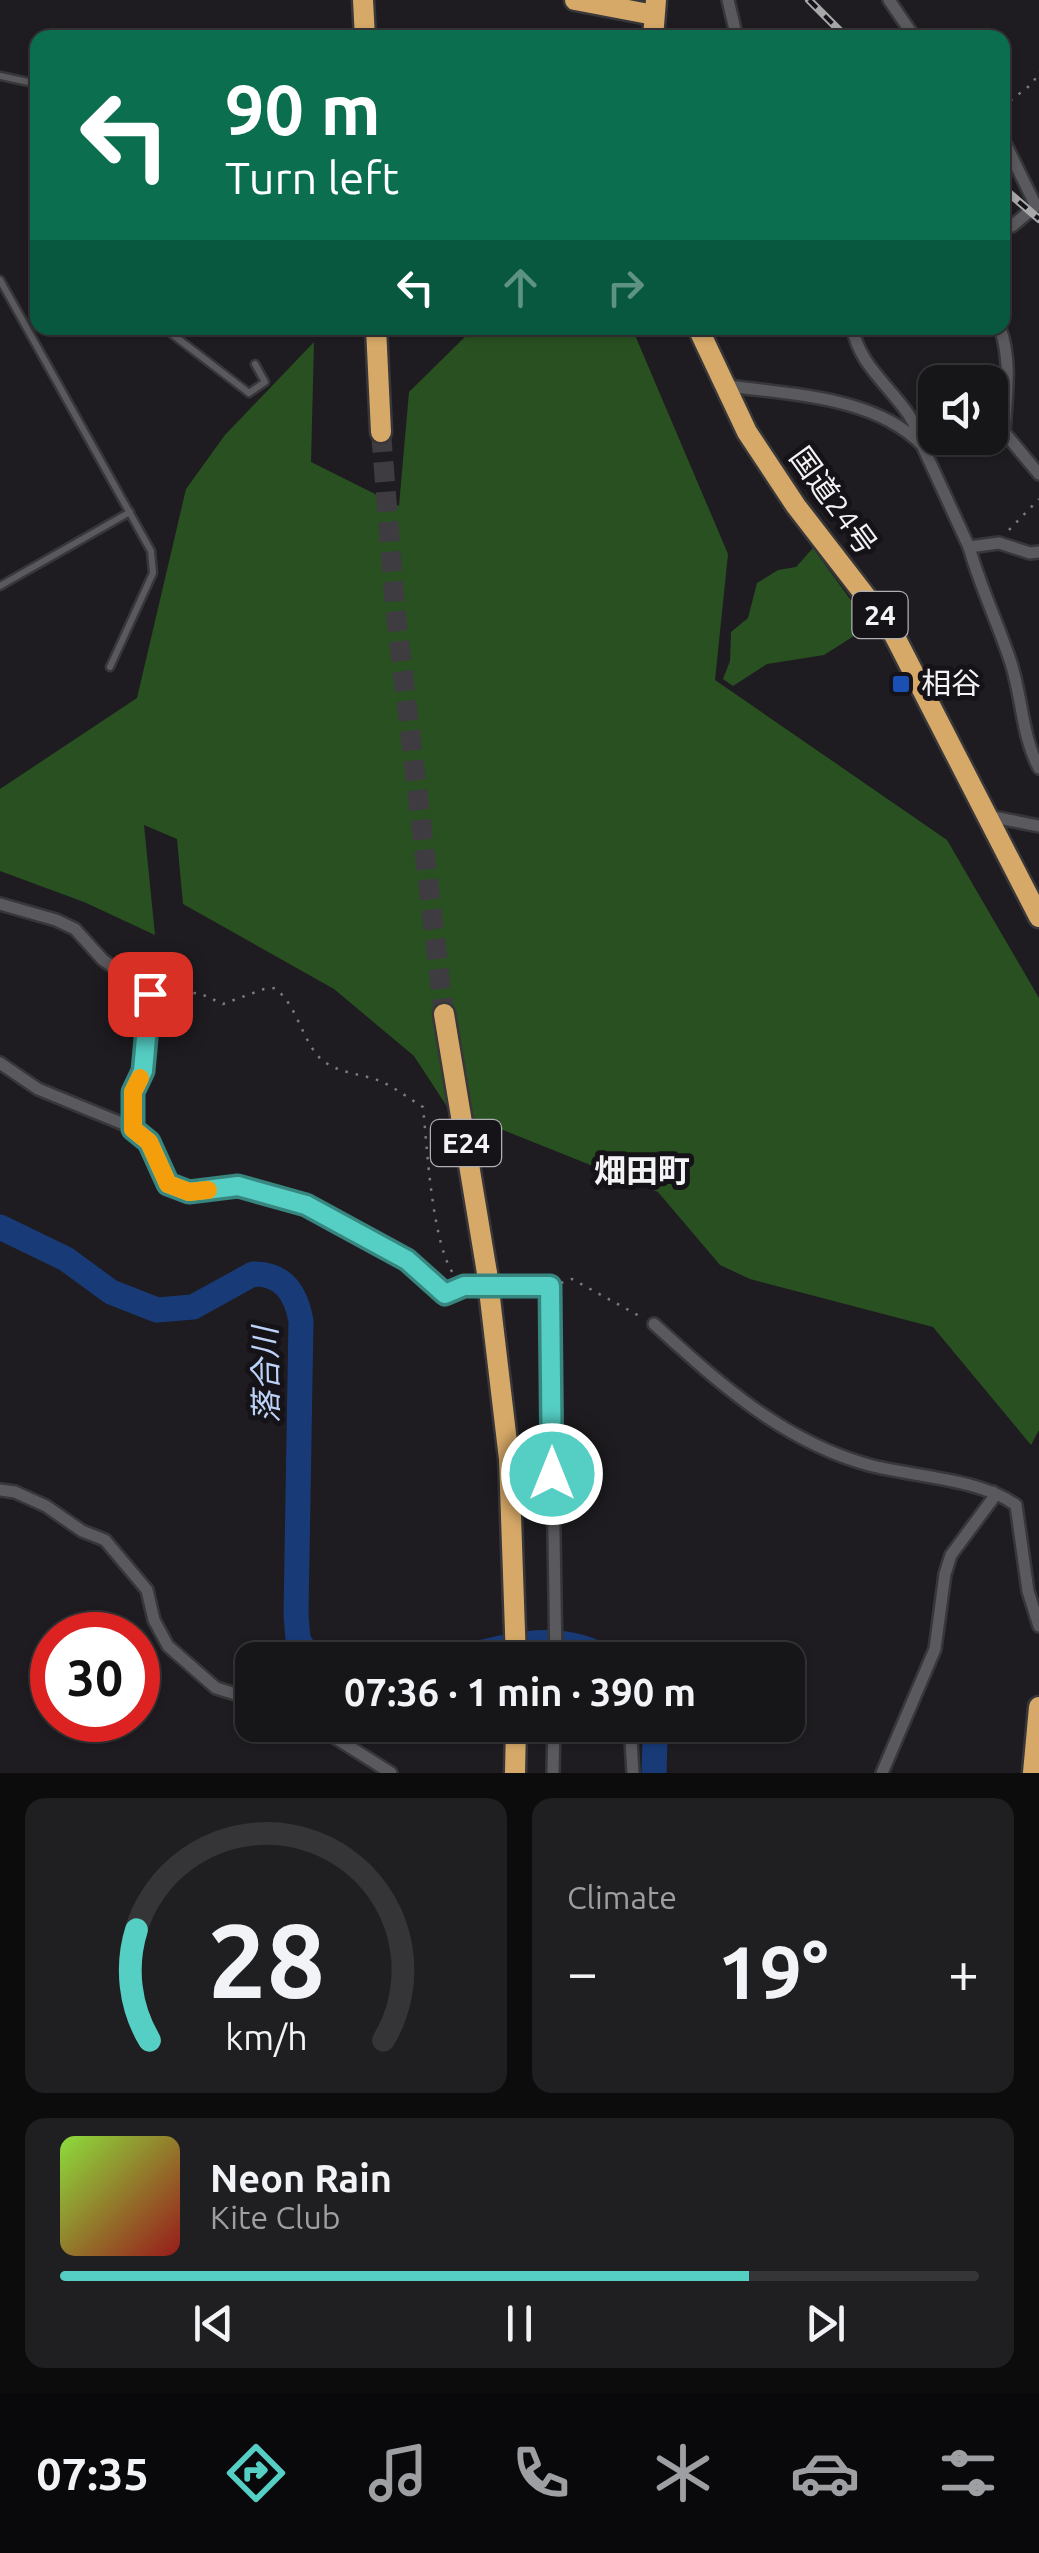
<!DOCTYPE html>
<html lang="en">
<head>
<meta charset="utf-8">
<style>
	:root { --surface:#161518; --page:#1f1e21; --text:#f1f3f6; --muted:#9e9fa2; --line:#353437; --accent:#55cec4 }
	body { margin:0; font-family:Ubuntu,"Noto Sans JP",sans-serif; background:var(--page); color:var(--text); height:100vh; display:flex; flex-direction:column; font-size:38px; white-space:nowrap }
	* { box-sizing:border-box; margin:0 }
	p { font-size:32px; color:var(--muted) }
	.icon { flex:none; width:55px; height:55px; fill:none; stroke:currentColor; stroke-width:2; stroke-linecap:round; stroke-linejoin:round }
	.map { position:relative; height:1773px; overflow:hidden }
	.panel { display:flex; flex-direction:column; gap:25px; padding:25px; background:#0c0c0d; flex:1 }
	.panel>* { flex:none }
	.top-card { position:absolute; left:30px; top:30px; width:980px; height:305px; border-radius:20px; box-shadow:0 2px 8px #0004,0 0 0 2px var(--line); background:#0b6e4f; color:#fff; overflow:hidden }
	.buttons { position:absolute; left:918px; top:365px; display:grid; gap:20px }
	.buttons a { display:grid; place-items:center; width:90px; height:90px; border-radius:20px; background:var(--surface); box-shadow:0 2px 8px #0004,0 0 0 2px var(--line); font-size:50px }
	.speed { position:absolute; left:30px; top:1612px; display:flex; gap:20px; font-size:50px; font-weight:700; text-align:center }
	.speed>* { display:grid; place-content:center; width:130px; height:130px; border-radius:50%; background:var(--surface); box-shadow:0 2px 8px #0004,0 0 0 2px var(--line); line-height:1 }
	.speed .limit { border:15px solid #d22; background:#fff; color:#111 }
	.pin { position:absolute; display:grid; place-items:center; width:85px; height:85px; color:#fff; margin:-42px; border-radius:20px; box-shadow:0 5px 15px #0006 }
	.me { position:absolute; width:110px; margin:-55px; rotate:0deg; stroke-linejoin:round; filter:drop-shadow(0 0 8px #0008) }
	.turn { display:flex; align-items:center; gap:35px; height:210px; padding:0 30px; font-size:45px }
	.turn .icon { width:130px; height:130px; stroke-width:2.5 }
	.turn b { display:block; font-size:70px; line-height:85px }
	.lanes { display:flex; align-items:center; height:95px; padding:0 30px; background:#0003; justify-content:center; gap:50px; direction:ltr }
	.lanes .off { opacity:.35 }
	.big { font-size:75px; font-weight:700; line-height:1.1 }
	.panel .widget { flex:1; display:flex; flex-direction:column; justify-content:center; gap:15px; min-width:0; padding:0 35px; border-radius:20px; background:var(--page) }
	.panel .dial { align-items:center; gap:0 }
	.dial svg { height:260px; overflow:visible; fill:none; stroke:var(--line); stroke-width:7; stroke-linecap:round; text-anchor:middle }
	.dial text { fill:var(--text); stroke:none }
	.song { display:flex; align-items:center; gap:30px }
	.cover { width:120px; height:120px; border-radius:15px; background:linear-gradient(135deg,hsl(90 70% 55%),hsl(0 70% 35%)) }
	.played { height:10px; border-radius:5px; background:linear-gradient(90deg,var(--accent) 75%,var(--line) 75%) }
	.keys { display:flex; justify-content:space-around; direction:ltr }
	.heat { display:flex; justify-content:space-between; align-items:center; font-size:55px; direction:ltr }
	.panel .tiles { flex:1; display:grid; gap:25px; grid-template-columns:1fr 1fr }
	.widget:last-child { grid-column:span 2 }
	.trip { position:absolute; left:235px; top:1642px; width:570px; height:100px; border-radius:20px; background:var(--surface); box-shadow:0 2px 8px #0004,0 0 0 2px var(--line); font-weight:700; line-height:100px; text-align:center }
	.tabs { display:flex; height:160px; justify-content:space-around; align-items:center; background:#09080a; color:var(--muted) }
	.tabs .icon { width:70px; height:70px }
	.tabs .on { color:var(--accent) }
	.tabs b { font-size:45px; color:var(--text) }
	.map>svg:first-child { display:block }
	.green { fill:#295021 }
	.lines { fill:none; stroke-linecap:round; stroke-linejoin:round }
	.river { stroke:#183b77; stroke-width:25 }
	.highway-tunnel { stroke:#3e3c40; stroke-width:20; stroke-dasharray:20 10; stroke-linecap:butt }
	.lane-casing { stroke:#373639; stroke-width:11 }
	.street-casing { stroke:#373639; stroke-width:16 }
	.highway-casing { stroke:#373639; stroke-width:25 }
	.path { stroke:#7c7b7e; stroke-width:2.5; stroke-dasharray:2.5 8; stroke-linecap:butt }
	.lane { stroke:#5a595d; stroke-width:6 }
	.street { stroke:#5a595d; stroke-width:11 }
	.highway { stroke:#d7a968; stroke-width:20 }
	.rail-casing { stroke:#a8a7a9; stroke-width:8 }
	.rail { stroke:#151317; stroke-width:4; stroke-dasharray:11; stroke-linecap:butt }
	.highway-bridge-casing { stroke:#373639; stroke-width:25; stroke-linecap:butt }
	.highway-bridge { stroke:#d7a968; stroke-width:20 }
	.route-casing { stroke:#37867f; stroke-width:25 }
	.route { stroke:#55cec4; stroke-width:18 }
	.slow { stroke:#f59e0b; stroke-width:18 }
	.transit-dot { fill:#1a4fb4; stroke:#151317; stroke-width:4 }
	.labels { text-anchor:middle; stroke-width:10; stroke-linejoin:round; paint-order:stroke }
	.shield { fill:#151317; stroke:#b0afb2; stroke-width:2.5 }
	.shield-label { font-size:28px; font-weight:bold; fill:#f3f2f4 }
	.street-label { font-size:30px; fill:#f3f2f4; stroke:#151317 }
	.poi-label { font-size:30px; fill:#f3f2f4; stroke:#151317; text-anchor:start }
	.neighbourhood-label { font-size:32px; font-weight:bold; fill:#f3f2f4; stroke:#151317 }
	.water-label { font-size:32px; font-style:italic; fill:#bcd2f7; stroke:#151317 }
</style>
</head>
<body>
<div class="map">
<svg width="1039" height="1773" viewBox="0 0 1039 1773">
	<rect width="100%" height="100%" fill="#1e1c20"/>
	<g class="green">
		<polygon points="474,328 632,328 728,554 715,680 947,840 1039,998 1039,1430 1031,1445 933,1327 750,1279 720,1265 658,1192 448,1108 414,1056 334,989 183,904 177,839 144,825 155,935 84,902 0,871 0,789 137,698 186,489 225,435 314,342 311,462 399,506 409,392"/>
		<polygon points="813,548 874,632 857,634 824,655 767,664 733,686 723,679 730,661 731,632 748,618 757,583 778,570 796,567"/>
	</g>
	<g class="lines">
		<g class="river">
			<path d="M0 1227 66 1259 111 1292 157 1310 193 1307 253 1274C283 1273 296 1293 301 1321L296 1615 298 1639 310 1660"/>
			<path d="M453 1660C506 1646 560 1629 609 1660"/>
			<polyline points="650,1725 655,1741 654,1773"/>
		</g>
		<polyline class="highway-tunnel" points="381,432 395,607 444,1014"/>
		<g class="lane-casing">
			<g id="lane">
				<polyline points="0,76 38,84"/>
				<polyline points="0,280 151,551 153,573 110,667"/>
				<polyline points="164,328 249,393 265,382 255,364"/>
				<polyline points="0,586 130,512"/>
			</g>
		</g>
		<g class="street-casing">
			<g id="street">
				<polyline points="728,0 737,38"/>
				<polyline points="889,0 915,38"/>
				<polyline points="1002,137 1036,206 1012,226 1002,227"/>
				<path d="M853 328C859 373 911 399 921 442"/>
				<path d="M1000 328C1012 361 1006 397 1004 432L1039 474"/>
				<path d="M723 385C788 395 873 395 922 445L969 547 999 543 1030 553 1039 552"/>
				<path d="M969 547C981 589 998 623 1011 663 1022 697 1022 737 1039 768"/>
				<polyline points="988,816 1039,826"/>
				<polyline points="0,904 56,920 75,929 103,960 151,993 143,1071 133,1092 133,1129"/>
				<polyline points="0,1063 38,1089 131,1127 149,1142 168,1184 189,1192 238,1186 305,1205 407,1260 445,1295 464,1286 550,1286 556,1660"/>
				<path d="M654 1324C719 1383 782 1441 869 1465 914 1477 978 1478 1016 1505L1028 1591 1039 1626"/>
				<polyline points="0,1490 15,1492 46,1506 82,1531 105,1540 147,1590 154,1620 168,1646 216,1688 252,1699"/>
				<polyline points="315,1725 391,1773"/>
				<polyline points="630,1725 633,1773"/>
				<polyline points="553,1773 554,1725"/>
				<polyline points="882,1773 935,1649 945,1574 951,1555 994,1497 993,1492"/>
			</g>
		</g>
		<g class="highway-casing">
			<g id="highway">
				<polyline points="363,0 365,38"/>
				<polyline points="575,0 654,15"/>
				<polyline points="653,38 656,0"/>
				<polyline points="376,328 381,432"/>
				<polyline points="698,328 747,432 796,506 891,629 1039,917"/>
				<polyline points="444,1014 487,1273"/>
				<polyline points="515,1773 516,1725"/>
				<polyline points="1033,1773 1039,1707"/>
			</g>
		</g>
		<g class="path">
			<polyline points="1002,107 1033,83 1039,71"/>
			<polyline points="1009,530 1039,499"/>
			<path d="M162 994 199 993 223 1004 264 989 275 988C296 1005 300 1033 317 1055 332 1072 355 1073 375 1079 392 1085 408 1098 423 1107 427 1146 432 1247 455 1276"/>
			<polyline points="561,1283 572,1279 643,1318"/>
		</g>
		<use href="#lane" class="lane"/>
		<use href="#street" class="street"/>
		<use href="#highway" class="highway"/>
		<g class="rail-casing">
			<g id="rail">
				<polyline points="809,0 847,38"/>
				<polyline points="1002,187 1039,219"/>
			</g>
		</g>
		<use href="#rail" class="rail"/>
		<g class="highway-bridge-casing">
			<polyline id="highway-bridge" points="487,1273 509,1459 516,1660"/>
		</g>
		<use href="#highway-bridge" class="highway-bridge"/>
	</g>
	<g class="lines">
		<g class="route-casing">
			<polyline id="route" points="150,994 143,1071 133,1092 133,1129 149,1142 168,1184 189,1192 238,1186 306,1205 407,1260 445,1294 464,1286 550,1286 552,1474"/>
		</g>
		<use href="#route" class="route"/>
		<polyline class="slow" points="140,1078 133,1092 133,1129 149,1142 168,1184 189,1192 208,1190"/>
	</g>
	<rect class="transit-dot" x="891" y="674" width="20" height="20" rx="5"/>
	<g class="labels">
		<g class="shield">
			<rect x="852.5" y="592" width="55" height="46" rx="8"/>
			<rect x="431" y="1120" width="70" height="46" rx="8"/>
		</g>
		<g class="shield-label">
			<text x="880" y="625">24</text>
			<text x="466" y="1153">E24</text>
		</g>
		<g class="street-label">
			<text transform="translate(833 501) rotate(54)" y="10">国道24号</text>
		</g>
		<g class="poi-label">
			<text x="921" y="694">相谷</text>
		</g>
		<g class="neighbourhood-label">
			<text x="642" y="1182">畑田町</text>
		</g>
		<g class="water-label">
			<text transform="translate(266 1375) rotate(-91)" y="11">落合川</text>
		</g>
	</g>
</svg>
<div class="buttons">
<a><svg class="icon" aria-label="sound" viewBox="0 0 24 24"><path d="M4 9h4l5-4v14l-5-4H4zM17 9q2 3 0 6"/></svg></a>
</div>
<div class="speed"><div class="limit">30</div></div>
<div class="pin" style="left:150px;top:994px;background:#d93025"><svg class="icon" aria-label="arrive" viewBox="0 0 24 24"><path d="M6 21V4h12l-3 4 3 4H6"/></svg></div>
<svg class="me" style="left:552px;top:1474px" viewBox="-20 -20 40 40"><circle r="17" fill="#55cec4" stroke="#fff" stroke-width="3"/><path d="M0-11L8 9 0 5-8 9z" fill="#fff"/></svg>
<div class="trip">07:36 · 1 min · 390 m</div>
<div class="top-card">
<div class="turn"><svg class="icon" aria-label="left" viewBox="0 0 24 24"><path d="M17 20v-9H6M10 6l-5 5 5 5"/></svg><div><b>90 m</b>Turn left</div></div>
<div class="lanes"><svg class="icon" aria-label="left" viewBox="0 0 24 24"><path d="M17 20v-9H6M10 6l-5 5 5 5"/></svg><svg class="icon off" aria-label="ahead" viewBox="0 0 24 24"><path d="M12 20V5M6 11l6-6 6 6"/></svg><svg class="icon off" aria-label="right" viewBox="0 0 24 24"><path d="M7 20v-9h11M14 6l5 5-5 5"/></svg></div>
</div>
</div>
<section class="panel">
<div class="tiles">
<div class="widget dial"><svg viewBox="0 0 100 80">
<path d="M14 69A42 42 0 1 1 86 69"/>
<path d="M14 69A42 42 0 0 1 10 35" stroke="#55cec4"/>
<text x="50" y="56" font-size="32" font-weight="700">28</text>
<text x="50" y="72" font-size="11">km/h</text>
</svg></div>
<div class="widget"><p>Climate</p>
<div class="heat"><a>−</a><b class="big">19°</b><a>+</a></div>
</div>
<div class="widget">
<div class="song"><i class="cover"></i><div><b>Neon Rain</b><p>Kite Club</p></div></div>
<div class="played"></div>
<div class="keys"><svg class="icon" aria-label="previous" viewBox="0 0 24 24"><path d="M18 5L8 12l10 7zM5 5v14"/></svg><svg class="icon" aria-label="pause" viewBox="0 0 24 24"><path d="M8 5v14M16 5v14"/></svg><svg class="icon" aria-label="next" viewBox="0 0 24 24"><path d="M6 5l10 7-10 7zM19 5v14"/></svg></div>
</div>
</div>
</section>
<nav class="tabs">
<b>07:35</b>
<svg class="icon on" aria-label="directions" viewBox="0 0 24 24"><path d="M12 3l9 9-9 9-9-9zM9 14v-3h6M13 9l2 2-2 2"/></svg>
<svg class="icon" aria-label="music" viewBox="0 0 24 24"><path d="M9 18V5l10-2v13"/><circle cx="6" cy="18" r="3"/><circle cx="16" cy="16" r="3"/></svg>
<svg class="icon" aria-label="phone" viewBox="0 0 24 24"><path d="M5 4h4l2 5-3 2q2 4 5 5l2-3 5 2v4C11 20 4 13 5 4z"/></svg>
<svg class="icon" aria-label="climate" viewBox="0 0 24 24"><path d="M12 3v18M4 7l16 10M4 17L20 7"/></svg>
<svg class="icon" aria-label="car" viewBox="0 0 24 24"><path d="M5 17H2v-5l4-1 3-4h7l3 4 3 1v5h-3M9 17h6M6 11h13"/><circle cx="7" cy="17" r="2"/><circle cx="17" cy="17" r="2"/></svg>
<svg class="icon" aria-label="filters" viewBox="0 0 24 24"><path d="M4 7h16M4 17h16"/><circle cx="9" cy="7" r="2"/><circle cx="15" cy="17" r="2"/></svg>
</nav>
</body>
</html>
